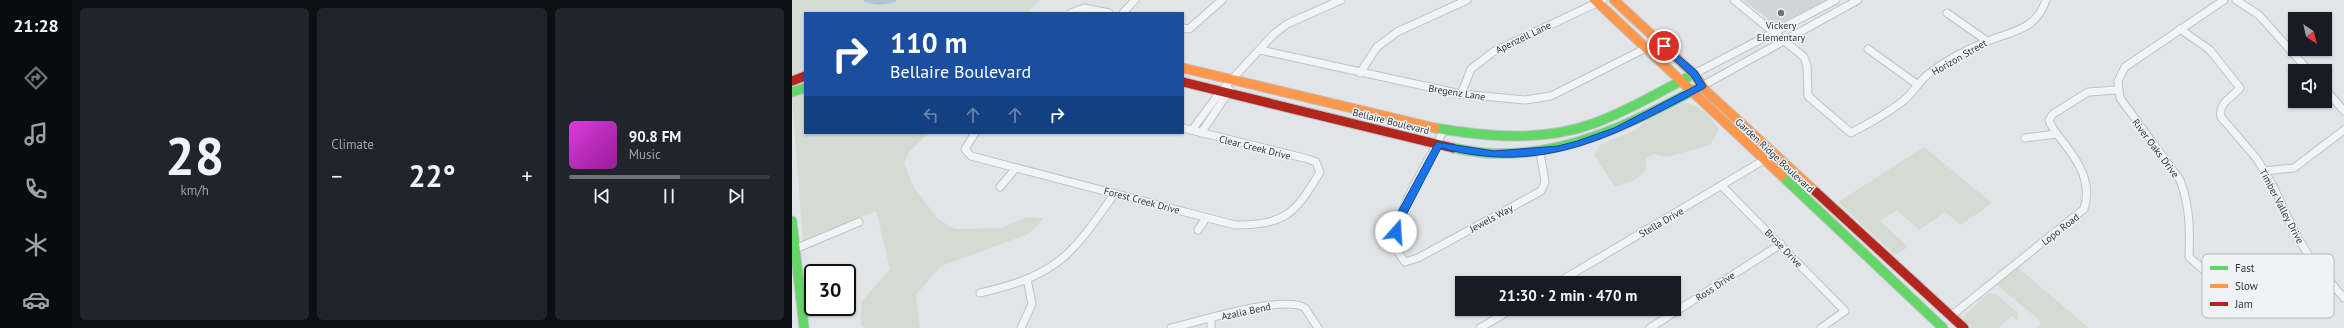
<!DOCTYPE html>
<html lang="en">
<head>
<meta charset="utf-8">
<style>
	:root { --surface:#171b24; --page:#20242c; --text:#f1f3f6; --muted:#9ea1a6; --line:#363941; --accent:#6a727a }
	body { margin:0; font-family:"PT Sans",sans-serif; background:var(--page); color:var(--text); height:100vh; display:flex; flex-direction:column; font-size:15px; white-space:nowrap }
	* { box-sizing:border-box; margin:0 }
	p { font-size:13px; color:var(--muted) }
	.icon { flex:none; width:22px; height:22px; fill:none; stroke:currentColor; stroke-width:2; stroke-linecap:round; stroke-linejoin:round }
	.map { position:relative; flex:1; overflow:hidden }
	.panel { display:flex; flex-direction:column; gap:8px; padding:8px; background:#0d0f14; width:720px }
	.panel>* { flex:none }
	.top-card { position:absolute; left:12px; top:12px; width:380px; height:122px; border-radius:0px; box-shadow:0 1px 3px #0004; background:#1a4fa0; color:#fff; overflow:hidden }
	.needle { width:26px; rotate:145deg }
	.controls { position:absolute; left:1496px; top:12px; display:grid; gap:8px }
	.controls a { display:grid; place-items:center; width:44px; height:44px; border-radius:0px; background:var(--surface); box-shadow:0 1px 3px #0004; font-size:20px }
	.speed { position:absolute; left:12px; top:264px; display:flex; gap:8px; font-size:20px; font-weight:700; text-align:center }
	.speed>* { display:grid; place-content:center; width:52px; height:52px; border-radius:50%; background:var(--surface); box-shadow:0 1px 3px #0004; line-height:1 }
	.speed .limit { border:2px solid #111; border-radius:6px; background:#fff; color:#111 }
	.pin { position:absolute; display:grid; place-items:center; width:34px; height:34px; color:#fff; margin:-17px; border:2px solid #fff; border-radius:50%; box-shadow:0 1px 4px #0007 }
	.me { position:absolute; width:44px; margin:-22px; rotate:19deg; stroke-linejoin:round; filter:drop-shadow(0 0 3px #0008) }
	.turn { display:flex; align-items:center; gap:14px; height:84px; padding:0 20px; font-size:18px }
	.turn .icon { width:52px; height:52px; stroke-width:2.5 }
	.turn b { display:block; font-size:28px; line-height:34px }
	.lanes { display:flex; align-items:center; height:38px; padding:0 20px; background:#0003; justify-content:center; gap:20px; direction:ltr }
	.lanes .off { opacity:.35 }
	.big { font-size:30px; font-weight:700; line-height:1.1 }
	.panel .tile { flex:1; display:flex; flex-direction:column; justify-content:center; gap:6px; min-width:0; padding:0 14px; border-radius:6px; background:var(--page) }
	.panel .dial { align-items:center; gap:0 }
	.dial b { font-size:52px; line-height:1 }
	.song { display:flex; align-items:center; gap:12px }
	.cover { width:48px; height:48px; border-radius:6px; background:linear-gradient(135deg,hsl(300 70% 55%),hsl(300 70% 35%)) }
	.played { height:4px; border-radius:2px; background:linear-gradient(90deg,var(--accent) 55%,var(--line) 55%) }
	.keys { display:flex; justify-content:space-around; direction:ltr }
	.heat { display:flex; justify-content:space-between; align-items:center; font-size:22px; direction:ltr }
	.panel .tiles { flex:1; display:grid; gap:8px; grid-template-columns:repeat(3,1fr) }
	.trip { position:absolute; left:663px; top:276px; width:226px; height:40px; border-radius:0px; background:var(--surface); box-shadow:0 1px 3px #0004; font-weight:700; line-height:40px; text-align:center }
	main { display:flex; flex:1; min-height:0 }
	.tab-bar { display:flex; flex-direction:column; width:72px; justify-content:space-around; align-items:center; background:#090b0e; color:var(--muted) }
	.tab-bar .icon { width:28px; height:28px }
	.tab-bar .current { color:var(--accent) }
	.tab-bar b { font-size:18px; color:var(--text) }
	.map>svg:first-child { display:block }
	.built { fill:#d0d5da }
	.green { fill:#d4dbd2 }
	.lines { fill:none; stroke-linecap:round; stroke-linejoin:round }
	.river { fill:#b1c6d1; fill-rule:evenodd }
	.street-casing { stroke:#c0c3c5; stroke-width:9 }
	.fast-casing { stroke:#c0c3c5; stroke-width:11 }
	.slow-casing { stroke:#c0c3c5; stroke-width:11 }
	.jam-casing { stroke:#c0c3c5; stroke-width:11 }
	.street { stroke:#f1f3f4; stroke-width:7 }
	.fast { stroke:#63d668; stroke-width:9 }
	.slow { stroke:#ff974d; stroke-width:9 }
	.jam { stroke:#b3261e; stroke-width:9 }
	.route { fill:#1a73e8; stroke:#114b97 }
	.poi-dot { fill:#6a727a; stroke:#eff3f6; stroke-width:1.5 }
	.labels { text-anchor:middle; stroke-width:3; stroke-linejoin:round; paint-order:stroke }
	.poi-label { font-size:10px; fill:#293440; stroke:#eff3f6 }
	.street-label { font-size:10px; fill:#293440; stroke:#eff3f6 }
	.key { fill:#eff3f6; stroke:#b4babf; stroke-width:1 }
	.key-label { font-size:11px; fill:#293440 }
</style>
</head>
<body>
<main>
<nav class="tab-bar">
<b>21:28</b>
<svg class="icon current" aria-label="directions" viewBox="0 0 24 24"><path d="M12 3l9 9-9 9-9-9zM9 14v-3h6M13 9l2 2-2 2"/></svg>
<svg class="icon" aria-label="music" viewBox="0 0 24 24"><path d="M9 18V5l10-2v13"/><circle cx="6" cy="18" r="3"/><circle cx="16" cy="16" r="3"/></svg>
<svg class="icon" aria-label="phone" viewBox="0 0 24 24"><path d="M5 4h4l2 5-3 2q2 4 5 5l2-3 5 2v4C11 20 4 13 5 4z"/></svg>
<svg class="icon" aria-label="climate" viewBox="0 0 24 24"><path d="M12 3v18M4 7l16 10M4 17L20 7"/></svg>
<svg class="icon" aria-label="car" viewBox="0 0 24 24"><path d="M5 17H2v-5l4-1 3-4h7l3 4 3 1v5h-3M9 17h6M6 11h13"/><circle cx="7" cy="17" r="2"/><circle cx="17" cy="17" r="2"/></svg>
</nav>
<section class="panel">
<div class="tiles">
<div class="tile dial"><b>28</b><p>km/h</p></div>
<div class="tile"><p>Climate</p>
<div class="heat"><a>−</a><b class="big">22°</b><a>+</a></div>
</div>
<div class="tile">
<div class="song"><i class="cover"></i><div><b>90.8 FM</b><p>Music</p></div></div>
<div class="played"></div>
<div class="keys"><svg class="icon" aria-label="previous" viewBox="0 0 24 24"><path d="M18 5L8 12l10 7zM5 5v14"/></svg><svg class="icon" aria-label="pause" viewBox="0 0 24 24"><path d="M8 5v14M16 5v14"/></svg><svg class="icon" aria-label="next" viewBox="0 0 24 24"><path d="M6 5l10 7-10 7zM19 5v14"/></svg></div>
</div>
</div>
</section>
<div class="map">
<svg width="1552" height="328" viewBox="0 0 1552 328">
	<rect width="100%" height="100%" fill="#e2e5e7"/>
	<polygon class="built" points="951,0 1034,0 985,26"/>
	<g class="green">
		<polygon points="0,0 248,0 234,13 13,13 13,73 0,78"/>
		<polygon points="13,91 13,133 137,133 117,152 112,163 121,186 146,219 163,229 209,228 235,217 252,218 237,234 149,266 124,295 128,328 72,328 69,325 69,302 98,269 84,211 11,242 0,98"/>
		<path d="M892 103C907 104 919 117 927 130L918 145 875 157 862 154 854 158V170L843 180 823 187 802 155 809 144 841 131 858 119Z"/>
		<polygon points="1132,147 1200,203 1169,225 1153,212 1127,230 1105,210 1088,221 1116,247 1103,255 1046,202"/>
		<polygon points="1225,267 1297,328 1244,328 1249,324 1245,318 1207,287 1205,283"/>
		<polygon points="1196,293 1204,294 1226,313 1226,321 1220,316 1206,328 1177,328 1171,322 1172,316"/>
	</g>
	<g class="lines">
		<path class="river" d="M71 0H105C100 6 76 6 71 0Z"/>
		<g class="street-casing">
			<g id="street">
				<path d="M942 0 1012 57 1015 66 1016 96 1059 133C1077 123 1095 114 1111 101 1120 94 1125 84 1134 76 1150 63 1170 52 1189 44 1216 31 1243 33 1254 0"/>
				<path d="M1432 0 1333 67 1326 81 1328 98 1388 180C1398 206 1398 230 1397 257L1412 270 1425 275 1511 280 1534 279"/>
				<polyline points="1444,0 1467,15 1517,71"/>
				<polyline points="279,13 292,8 317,13"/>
				<polyline points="331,13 343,0"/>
				<polyline points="1155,13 1195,41"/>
				<polyline points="391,28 397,29 430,0"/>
				<path d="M1388 29 1418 50 1448 88C1440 98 1426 102 1429 117L1465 159 1480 184 1503 233 1520 261 1552 298"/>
				<polyline points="1076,49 1126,85"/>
				<polyline points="468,50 669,94 733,100 759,96 854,48"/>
				<polyline points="568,73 585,47 605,32 675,0"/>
				<polyline points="902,74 1044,0"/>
				<polyline points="910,86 1066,0"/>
				<polyline points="1533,89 1552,111"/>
				<polyline points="669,94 679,69 701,52 811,0"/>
				<polyline points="400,130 429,91 482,34 495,24 549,0"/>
				<path d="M651 131C637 164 599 212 605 249 606 253 610 258 613 262L626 258 749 191 753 182 748 152"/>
				<path d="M183 133 173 149 179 156 443 225C493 225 503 214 528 172L524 162 516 159 391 128"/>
				<polyline points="409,133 438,90"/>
				<polyline points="1233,138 1264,134"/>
				<polyline points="1472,171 1502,168 1552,130"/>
				<polyline points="930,186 1053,311 1029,328"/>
				<polyline points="208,187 224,168"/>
				<polyline points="406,230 414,218"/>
				<polyline points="3,249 67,222"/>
				<polyline points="765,283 972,160"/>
				<path d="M188 293C266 275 279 256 323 193"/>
				<path d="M1159 316 1292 209C1300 183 1288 164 1272 143 1266 136 1260 129 1257 120L1261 114 1296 92 1325 90"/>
				<polyline points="419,318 419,328"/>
				<polyline points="229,328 240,304 235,279"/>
				<path d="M379 328C405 322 493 294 513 308L526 328"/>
				<polyline points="688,328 720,309"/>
				<polyline points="858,328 989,244"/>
			</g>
		</g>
		<g class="fast-casing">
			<g id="fast">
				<polyline points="0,92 13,88"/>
				<path d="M643 128C697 137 751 142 803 123 838 110 869 91 902 74"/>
				<path d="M661 148C672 150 683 152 694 153 772 159 844 121 910 86"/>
				<polyline points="990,176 1151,328"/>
				<polyline points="0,221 12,328"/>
			</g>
		</g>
		<g class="slow-casing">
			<g id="slow">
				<polyline points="803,0 990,176"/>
				<polyline points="822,0 902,74 915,92 1024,192"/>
				<polyline points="391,68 643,128"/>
			</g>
		</g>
		<g class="jam-casing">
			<g id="jam">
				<polyline points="0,81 13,76"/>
				<polyline points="391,82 661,148"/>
				<polyline points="1024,192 1172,328"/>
			</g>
		</g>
		<use href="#street" class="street"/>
		<use href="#fast" class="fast"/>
		<use href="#slow" class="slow"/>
		<use href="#jam" class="jam"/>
	</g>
	<path class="route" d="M872 43 905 71 914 86 913 88C824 135 754 176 649 148L611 221 607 234H600L601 221 644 142 702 151 766 146 785 141 822 128 905 85 899 76 869 48 868 46Z"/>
	<circle class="poi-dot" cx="989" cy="13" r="4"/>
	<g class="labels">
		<g class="poi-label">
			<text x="989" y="29">Vickery<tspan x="989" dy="12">Elementary</tspan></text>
		</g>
		<g class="street-label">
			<text transform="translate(731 37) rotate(-26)" y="4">Apenzell Lane</text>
			<text transform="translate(1167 57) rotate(-30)" y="4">Horizon Street</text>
			<text transform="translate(665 92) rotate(9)" y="4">Bregenz Lane</text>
			<text transform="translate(599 121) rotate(14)" y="4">Bellaire Boulevard</text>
			<text transform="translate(463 147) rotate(14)" y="4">Clear Creek Drive</text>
			<text transform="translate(1364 148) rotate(53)" y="4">River Oaks Drive</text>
			<text transform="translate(983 155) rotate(43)" y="4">Garden Ridge Boulevard</text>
			<text transform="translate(350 200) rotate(15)" y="4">Forest Creek Drive</text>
			<text transform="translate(1490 206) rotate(62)" y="4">Timber Valley Drive</text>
			<text transform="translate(699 218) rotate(-28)" y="4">Jewels Way</text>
			<text transform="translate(869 222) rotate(-30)" y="4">Stella Drive</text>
			<text transform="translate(1268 229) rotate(-38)" y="4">Lopo Road</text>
			<text transform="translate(992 248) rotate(46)" y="4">Brose Drive</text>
			<text transform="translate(923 286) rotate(-33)" y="4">Ross Drive</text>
			<text transform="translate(454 311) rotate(-12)" y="4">Azalia Bend</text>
		</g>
	</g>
	<rect x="1410" y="254" width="132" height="64" rx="6" class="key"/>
	<rect x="1418" y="266" width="18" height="4" fill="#63d668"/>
	<rect x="1418" y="284" width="18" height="4" fill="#ff974d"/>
	<rect x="1418" y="302" width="18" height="4" fill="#b3261e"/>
	<g class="key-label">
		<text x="1443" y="272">Fast</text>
		<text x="1443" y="290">Slow</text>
		<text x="1443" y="308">Jam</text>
	</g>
</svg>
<div class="controls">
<a><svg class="needle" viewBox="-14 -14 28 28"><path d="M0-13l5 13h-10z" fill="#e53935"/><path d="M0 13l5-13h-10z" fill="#9ea1a6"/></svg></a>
<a><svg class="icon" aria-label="sound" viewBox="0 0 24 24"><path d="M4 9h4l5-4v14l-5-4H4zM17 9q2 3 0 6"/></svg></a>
</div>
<div class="speed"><div class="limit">30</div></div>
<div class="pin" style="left:872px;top:46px;background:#d93025"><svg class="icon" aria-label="arrive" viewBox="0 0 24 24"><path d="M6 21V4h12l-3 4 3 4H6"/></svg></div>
<svg class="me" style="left:604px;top:232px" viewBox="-20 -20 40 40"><circle r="19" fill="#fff"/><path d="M0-13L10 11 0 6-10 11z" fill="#1a73e8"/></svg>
<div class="trip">21:30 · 2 min · 470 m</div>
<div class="top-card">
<div class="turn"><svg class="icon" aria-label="right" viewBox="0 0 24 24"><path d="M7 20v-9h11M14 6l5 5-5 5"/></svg><div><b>110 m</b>Bellaire Boulevard</div></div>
<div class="lanes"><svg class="icon off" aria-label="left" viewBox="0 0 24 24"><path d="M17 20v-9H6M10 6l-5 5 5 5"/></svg><svg class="icon off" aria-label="ahead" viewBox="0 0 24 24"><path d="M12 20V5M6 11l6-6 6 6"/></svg><svg class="icon off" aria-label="ahead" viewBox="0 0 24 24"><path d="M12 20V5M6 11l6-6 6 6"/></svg><svg class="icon" aria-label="right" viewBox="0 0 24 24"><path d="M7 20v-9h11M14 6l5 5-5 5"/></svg></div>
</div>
</div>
</main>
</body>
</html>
